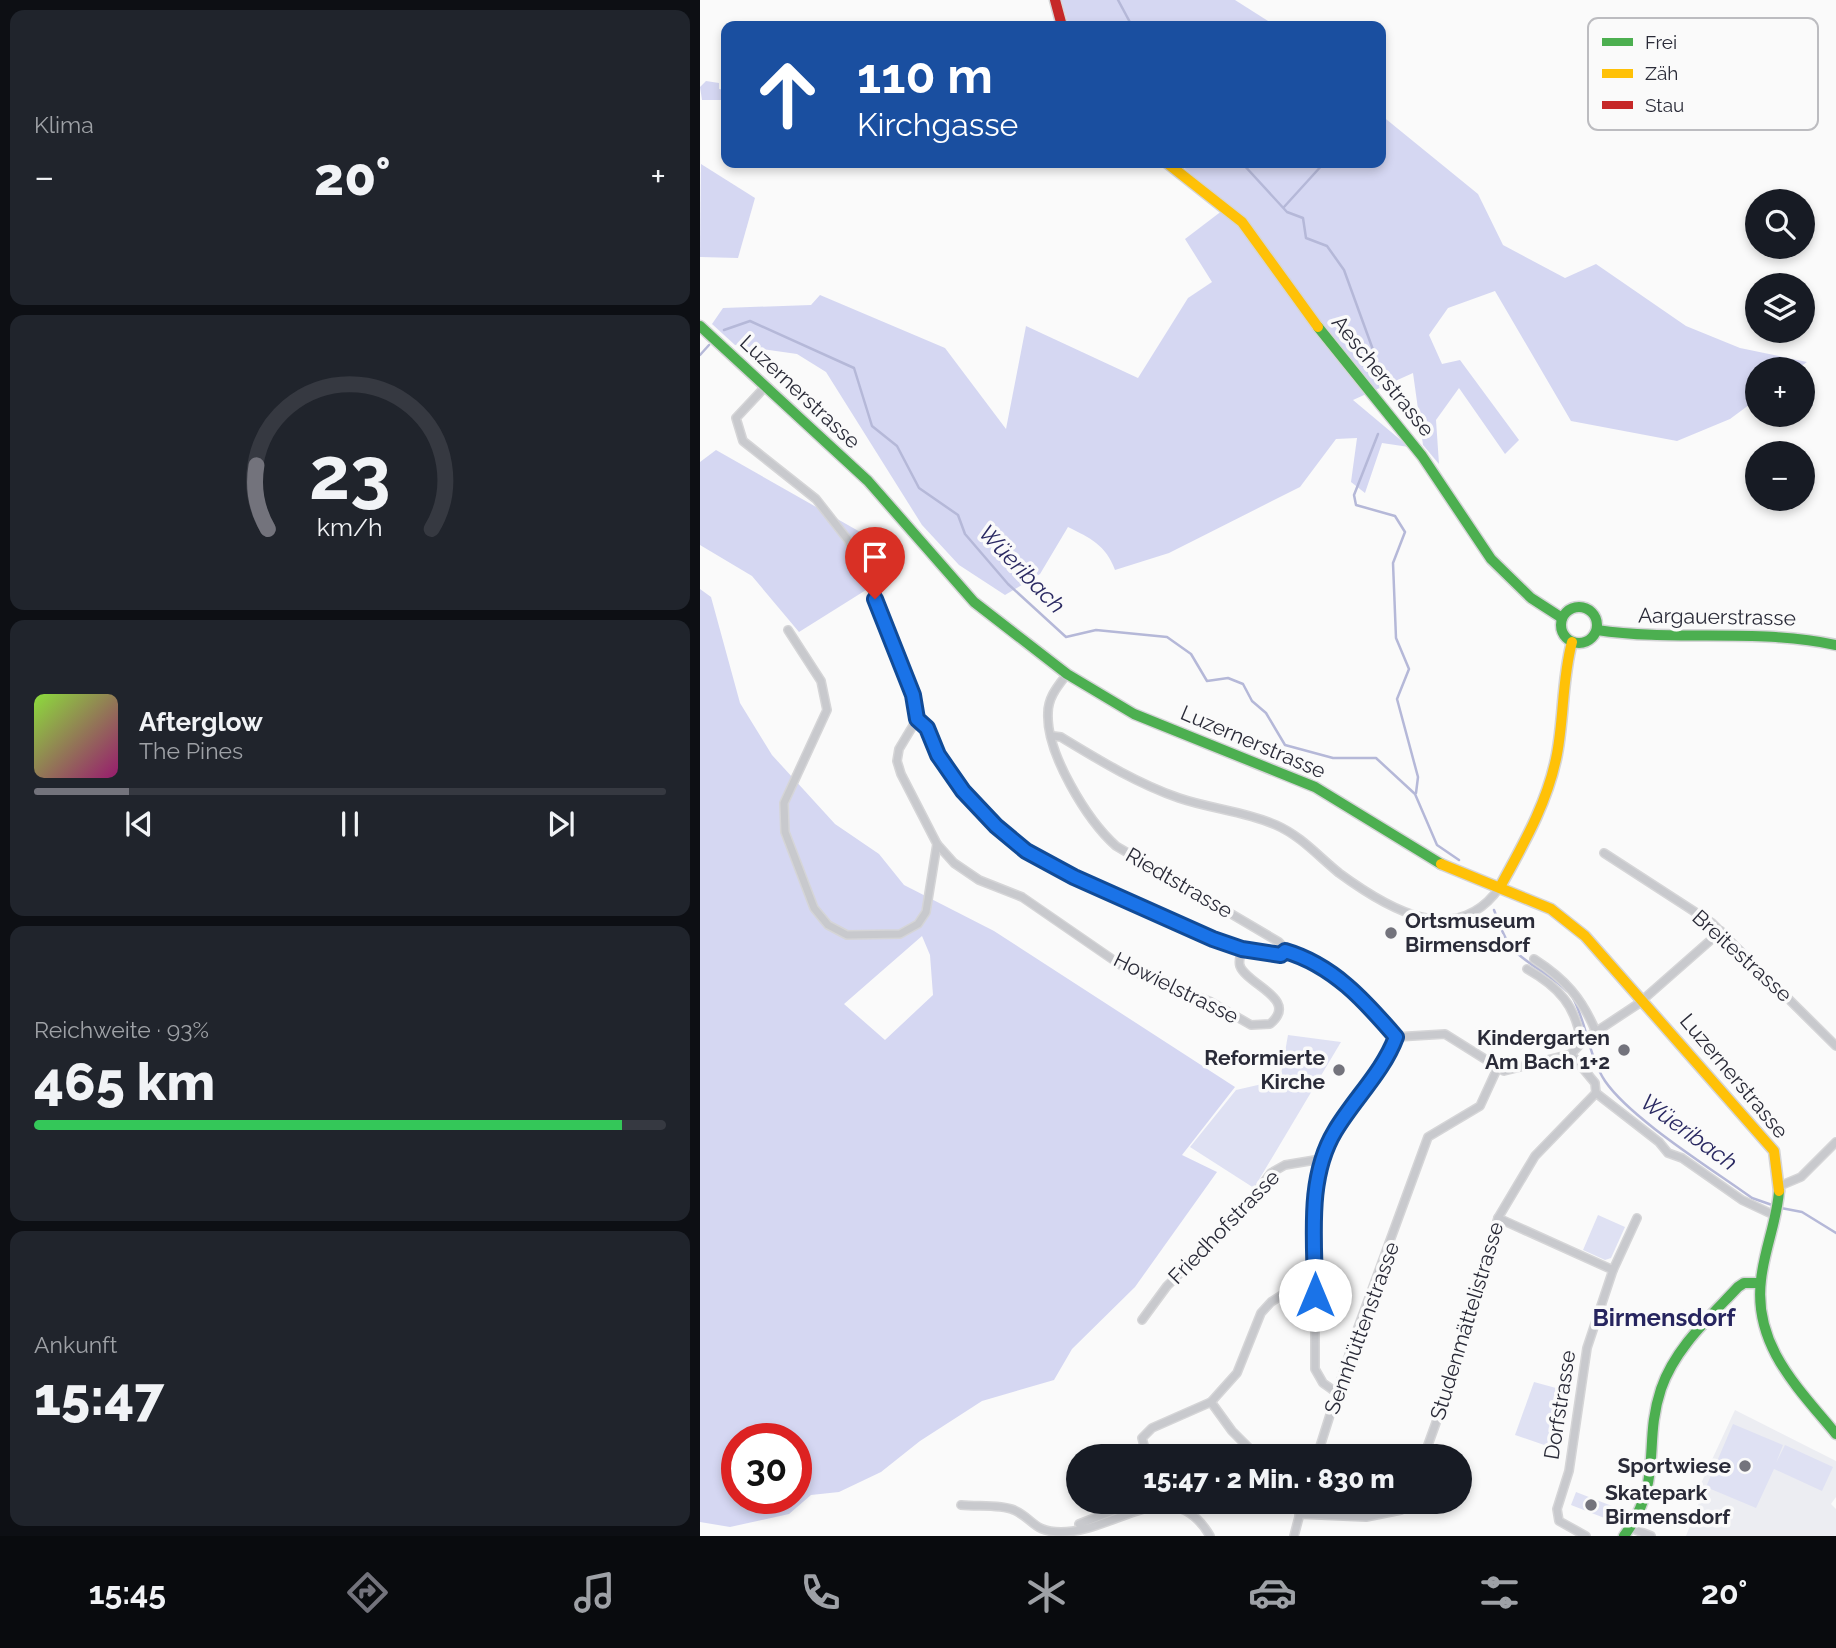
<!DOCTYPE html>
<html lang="de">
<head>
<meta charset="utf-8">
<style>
	:root { --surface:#171b24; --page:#20242c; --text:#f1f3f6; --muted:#9ea1a6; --line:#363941; --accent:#73737c }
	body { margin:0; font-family:Raleway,sans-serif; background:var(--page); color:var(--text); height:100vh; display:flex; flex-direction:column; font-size:26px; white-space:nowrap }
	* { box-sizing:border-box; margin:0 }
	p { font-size:23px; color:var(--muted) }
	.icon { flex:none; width:38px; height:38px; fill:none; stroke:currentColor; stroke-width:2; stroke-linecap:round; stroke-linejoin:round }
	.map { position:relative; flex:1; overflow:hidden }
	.side { display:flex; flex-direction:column; gap:10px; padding:10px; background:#0d0f14; width:700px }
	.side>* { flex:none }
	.top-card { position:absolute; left:21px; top:21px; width:665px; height:147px; border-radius:14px; box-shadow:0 4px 10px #0003; background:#1a4fa0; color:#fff; overflow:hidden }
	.fabs { position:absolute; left:1045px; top:189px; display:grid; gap:14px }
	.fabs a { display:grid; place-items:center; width:70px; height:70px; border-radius:50%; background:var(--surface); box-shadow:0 4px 10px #0003; font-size:35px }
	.speed { position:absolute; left:21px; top:1423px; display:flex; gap:14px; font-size:35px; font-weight:700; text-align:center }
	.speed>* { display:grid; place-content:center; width:91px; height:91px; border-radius:50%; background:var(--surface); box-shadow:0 4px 10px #0003; line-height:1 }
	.speed .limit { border:10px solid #d22; background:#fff; color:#111 }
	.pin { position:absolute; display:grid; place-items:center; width:60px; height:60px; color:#fff; margin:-72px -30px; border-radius:50% 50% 50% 0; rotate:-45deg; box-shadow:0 0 7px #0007 }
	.pin .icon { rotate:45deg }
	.me { position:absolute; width:77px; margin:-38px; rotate:0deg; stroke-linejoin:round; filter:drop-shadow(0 0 5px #0008) }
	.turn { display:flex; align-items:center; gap:24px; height:147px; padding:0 21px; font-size:32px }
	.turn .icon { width:91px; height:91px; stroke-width:2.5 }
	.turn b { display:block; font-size:49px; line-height:60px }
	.big { font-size:52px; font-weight:800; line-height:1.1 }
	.side .widget { flex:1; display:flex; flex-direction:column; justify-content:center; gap:10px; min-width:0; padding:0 24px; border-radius:14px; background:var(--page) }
	.side .dial { align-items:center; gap:0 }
	.dial svg { height:182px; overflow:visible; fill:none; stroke:var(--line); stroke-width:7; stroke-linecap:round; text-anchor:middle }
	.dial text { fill:var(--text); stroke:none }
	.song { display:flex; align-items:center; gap:21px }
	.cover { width:84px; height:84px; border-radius:10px; background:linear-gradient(135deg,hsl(90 70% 55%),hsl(320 70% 35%)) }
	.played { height:7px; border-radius:4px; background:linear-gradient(90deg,var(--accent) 15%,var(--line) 15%) }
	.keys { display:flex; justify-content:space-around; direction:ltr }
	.heat { display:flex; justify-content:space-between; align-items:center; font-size:38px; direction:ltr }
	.charge { height:10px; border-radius:5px; background:linear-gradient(90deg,#34c759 93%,var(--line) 0) }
	.trip { position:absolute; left:366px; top:1444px; width:406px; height:70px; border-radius:35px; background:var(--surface); box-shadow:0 4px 10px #0003; font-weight:800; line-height:70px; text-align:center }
	.menu { display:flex; height:112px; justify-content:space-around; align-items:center; background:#090b0e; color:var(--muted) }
	.menu .icon { width:49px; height:49px }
	.menu .current { color:var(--accent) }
	.menu b { font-size:32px; color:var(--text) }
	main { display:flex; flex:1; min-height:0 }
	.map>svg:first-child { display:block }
	.built { fill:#ecedf2 }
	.green { fill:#dfe1f3 }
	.forest { fill:#d5d7f2; fill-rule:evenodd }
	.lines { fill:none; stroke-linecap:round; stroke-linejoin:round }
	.stream { stroke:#b5b8d8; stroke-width:2.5 }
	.street-casing { stroke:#d5d5d7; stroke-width:10 }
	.fast-casing { stroke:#d5d5d7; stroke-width:13 }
	.slow-casing { stroke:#d5d5d7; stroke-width:13 }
	.jam-casing { stroke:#d5d5d7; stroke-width:13 }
	.street { stroke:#c8c9cd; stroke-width:7 }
	.fast { stroke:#4caf50; stroke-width:10 }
	.slow { stroke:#ffc107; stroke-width:10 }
	.jam { stroke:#c62828; stroke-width:10 }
	.route-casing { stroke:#114b97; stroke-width:18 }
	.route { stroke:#1a73e8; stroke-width:12 }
	.poi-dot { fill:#73737c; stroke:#fafafa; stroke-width:2.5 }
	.labels { text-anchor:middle; stroke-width:7; stroke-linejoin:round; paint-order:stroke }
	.street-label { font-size:21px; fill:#2a2b38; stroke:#fafafa }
	.poi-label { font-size:21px; font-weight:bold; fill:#2a2b38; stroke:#fafafa; text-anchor:end }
	.water-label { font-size:23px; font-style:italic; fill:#2a2962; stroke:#fafafa }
	.quarter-label { font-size:24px; font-weight:bold; fill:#27255f; stroke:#fafafa }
	.key { fill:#fafafa; stroke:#bcbcc0; stroke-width:2 }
	.key-label { font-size:19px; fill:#2a2b38 }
</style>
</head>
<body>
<main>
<section class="side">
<div class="widget"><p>Klima</p>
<div class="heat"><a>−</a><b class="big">20°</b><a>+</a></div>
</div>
<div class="widget dial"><svg viewBox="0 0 100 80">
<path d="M14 69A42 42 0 1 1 86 69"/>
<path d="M14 69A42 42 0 0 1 9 41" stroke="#73737c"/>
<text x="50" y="56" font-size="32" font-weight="700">23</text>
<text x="50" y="72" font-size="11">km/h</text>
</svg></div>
<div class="widget">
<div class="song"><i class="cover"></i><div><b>Afterglow</b><p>The Pines</p></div></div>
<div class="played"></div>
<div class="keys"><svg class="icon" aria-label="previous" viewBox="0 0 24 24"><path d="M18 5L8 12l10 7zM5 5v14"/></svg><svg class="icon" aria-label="pause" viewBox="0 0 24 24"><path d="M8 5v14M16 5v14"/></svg><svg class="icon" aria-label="next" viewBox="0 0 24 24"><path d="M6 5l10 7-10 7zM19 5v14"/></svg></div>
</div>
<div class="widget"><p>Reichweite · 93%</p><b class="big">465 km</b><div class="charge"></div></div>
<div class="widget"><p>Ankunft</p><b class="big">15:47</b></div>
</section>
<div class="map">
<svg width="1136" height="1536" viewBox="0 0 1136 1536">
	<rect width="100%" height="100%" fill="#fafafa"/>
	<polygon class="built" points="1035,1410 1136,1461 1136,1497 1131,1504 1136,1509 1136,1536 986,1536 1002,1495 997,1492"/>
	<g class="green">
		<polygon points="588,1035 641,1042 554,1188 490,1147 536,1090 580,1080"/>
		<polygon points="898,1215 925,1227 911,1258 905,1260 883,1250"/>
		<polygon points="834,1382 867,1391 856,1449 815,1435"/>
		<polygon points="1033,1424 1083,1445 1076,1463 1085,1445 1133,1467 1122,1491 1074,1469 1056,1508 1006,1487"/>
		<polygon points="876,1492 912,1506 907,1519 871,1505"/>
	</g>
	<g class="forest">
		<polygon points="361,0 535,0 576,26 369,26"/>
		<polygon points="6,81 19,83 19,89 26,90 26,100 2,100 0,87"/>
		<path d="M681 115 778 194 803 245 865 278 896 264 986 326 1040 348 1107 362 1097 369H1057V399L1030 419 977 441 871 421 795 291 748 308 729 335 742 364 760 360 819 440 805 454 759 388 736 420 739 464 723 445 713 373 653 400 709 447 682 443 665 493 651 482 657 438 636 439 600 487 469 553 415 570C406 545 390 538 368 527L340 574 305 595 259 565 222 525 126 372 97 354 35 345 12 324 23 308 111 305 120 295 245 348 306 429 326 326 438 378 488 298 512 282 485 239 527 207 479 163H681Z"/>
		<polygon points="1,164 55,198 38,258 0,257"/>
		<polygon points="16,450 169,537 148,548 166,590 99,632 52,576 0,545 0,462"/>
		<path d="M0 589 11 597 40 703 72 755 135 824 179 854 204 885 294 931 535 1087 482 1155 517 1172 435 1287 372 1349 354 1380 282 1401 220 1441 181 1472 139 1492 111 1495 89 1514 30 1527 0 1522ZM222 936 230 955 233 995 185 1040 144 1004ZM37 1438H96V1498H37Z"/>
	</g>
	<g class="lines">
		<g class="stream">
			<polyline points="418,0 432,26"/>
			<polyline points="542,163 587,212 603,218 606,238 627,246 644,270 680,369"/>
			<polyline points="584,207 624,163"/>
			<polyline points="24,330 50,321 154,368 172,426 197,446 219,488 258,515 265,534 308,584 366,637 396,630 467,637 491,654 507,681 528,678 543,684 552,701 566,713 585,745 633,758 676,758 715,794 737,845 759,860"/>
			<polyline points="0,355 9,345"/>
			<polyline points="678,434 654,495 656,505 695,516 705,532 693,563 696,638 709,669 697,699 718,777 716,793"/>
			<path d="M794 910C800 925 805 943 818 954 834 968 852 976 867 991"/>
			<path d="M872 996C887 1023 888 1055 905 1081 931 1119 1012 1169 1052 1198L1075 1206"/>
			<polyline points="1081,1208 1102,1212 1136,1233"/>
		</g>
		<g class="street-casing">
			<g id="street">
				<polyline points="65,387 36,418 43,441 116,499 148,540 166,575 213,695 217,719 227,728 238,755 263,791 296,826 326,851 374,877 528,945 581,955 585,951"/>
				<polyline points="88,630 121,681 127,710 84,803 85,832 114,908 128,925 147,935 200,934 218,924 226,912 237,844 201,774 197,761 199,749 217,719"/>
				<path d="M367 674C358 686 348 697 348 713 346 753 387 820 416 846L579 942C588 955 630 971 648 985 666 999 681 1019 696 1037"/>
				<path d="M353 736 361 737C399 760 436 783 479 798 511 809 545 811 576 825 601 836 618 856 639 873 688 909 756 950 800 887"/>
				<path d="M237 844 254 863 279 880 322 897 425 968 511 1002 551 1025 570 1024C600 999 547 985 540 966 538 960 541 955 542 949"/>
				<polyline points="904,853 1012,923 1136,1046"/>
				<path d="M834 959C865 979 882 998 896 1032"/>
				<path d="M827 969C859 987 876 1006 881 1042"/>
				<polyline points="696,1037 745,1034 804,1071 871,1054 885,1039 938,1004 1021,931"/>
				<polyline points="871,1054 895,1083 896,1093"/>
				<polyline points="896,1093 959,1142 968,1153 982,1158 1042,1200 1076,1216"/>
				<polyline points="1082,1185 1101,1177 1136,1142"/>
				<polyline points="798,1218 913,1270"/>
				<polyline points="442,1320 467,1286 538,1216 571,1173 585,1165 621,1159"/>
				<path d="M637 1393 623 1383 615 1369V1199C617 1183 618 1166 624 1151 642 1109 680 1079 696 1037"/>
				<polyline points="511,1402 532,1431 557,1456"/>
				<polyline points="447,1456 442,1438 452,1428 511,1402 537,1373 561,1313 571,1302 615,1274"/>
				<polyline points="617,1456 655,1336 728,1137 780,1106 797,1069"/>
				<polyline points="724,1456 751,1381 798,1218 835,1156 896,1093"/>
				<path d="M261 1505C277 1507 299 1504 314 1510 334 1519 333 1532 361 1532 417 1532 472 1470 510 1536"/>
				<polyline points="599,1514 666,1517 701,1510 707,1502"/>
				<polyline points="379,1524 436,1502"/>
				<polyline points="931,1528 951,1536"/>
				<polyline points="594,1536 603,1502"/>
				<polyline points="886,1536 859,1521 857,1509 869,1471 887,1348 913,1270 937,1218"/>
			</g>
		</g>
		<g class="fast-casing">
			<g id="fast">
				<polyline points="0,326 168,481 274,602 367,674 434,714 615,787 741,864"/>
				<polyline points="618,327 722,456 791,559 831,598 862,618"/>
				<circle cx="879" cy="625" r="18"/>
				<path d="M897 630C977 642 1057 628 1136 645"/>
				<path d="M1079 1191C1077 1221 1064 1250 1061 1280 1053 1345 1098 1388 1136 1434"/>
				<path d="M924 1536C965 1479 942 1446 961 1389 975 1348 1009 1318 1038 1287L1044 1283H1059"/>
			</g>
		</g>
		<g class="slow-casing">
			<g id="slow">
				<polyline points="467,163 542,222 618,327"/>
				<polyline points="741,864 851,909 885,936 1074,1151 1079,1191"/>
				<path d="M800 887C823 845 848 802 857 754 864 717 862 679 872 642"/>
			</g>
		</g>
		<g class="jam-casing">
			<polyline id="jam" points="355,0 362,26"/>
		</g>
		<use href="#street" class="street"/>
		<use href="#fast" class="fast"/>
		<use href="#slow" class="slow"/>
		<use href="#jam" class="jam"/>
	</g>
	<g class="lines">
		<g class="route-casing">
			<path id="route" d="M175 599 213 695 217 719 227 728 238 755 263 791 296 826 326 851 374 877 513 939 542 949 581 955 585 951C633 965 665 1001 696 1037 683 1072 654 1099 635 1131 606 1179 615 1241 615 1295"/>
		</g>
		<use href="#route" class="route"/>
	</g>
	<g class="poi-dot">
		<circle cx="691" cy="933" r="7"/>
		<circle cx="924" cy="1050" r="7"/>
		<circle cx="639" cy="1070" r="7"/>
		<circle cx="1045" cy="1466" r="7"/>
		<circle cx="891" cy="1505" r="7"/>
	</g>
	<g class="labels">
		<g class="street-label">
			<text transform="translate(683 376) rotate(51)" y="7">Aescherstrasse</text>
			<text transform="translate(100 392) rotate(43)" y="7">Luzernerstrasse</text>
			<text transform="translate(1017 617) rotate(1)" y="7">Aargauerstrasse</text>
			<text transform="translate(553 742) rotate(23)" y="7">Luzernerstrasse</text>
			<text transform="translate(479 883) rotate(30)" y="7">Riedtstrasse</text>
			<text transform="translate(1042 956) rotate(42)" y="7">Breitestrasse</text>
			<text transform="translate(476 988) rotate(26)" y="7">Howielstrasse</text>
			<text transform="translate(1034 1076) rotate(50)" y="7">Luzernerstrasse</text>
			<text transform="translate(524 1227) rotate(-46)" y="7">Friedhofstrasse</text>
			<text transform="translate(767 1321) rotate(-73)" y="7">Studenmättelistrasse</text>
			<text transform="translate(662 1328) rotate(-70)" y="7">Sennhüttenstrasse</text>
			<text transform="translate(860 1405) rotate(-81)" y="7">Dorfstrasse</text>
		</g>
		<g class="poi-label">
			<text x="705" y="928" text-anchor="start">Ortsmuseum<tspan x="705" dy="24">Birmensdorf</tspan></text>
			<text x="910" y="1045">Kindergarten<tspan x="910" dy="24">Am Bach 1+2</tspan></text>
			<text x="625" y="1065">Reformierte<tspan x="625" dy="24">Kirche</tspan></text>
			<text x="1031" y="1473">Sportwiese</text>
			<text x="905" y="1500" text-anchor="start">Skatepark<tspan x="905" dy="24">Birmensdorf</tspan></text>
		</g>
		<g class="water-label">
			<text transform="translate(322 569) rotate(46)" y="8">Wüeribach</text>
			<text transform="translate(989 1132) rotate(36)" y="8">Wüeribach</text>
		</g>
		<g class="quarter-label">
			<text x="964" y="1326">Birmensdorf</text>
		</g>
	</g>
	<rect x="888" y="18" width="230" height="112" rx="10" class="key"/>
	<rect x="902" y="38" width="31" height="8" fill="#4caf50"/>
	<rect x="902" y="69" width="31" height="9" fill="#ffc107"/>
	<rect x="902" y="101" width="31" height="8" fill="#c62828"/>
	<g class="key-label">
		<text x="945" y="49">Frei</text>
		<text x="945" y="80">Zäh</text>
		<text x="945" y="112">Stau</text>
	</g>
</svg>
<div class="fabs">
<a><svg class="icon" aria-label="search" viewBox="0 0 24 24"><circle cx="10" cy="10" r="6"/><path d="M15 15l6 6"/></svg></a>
<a><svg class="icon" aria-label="layers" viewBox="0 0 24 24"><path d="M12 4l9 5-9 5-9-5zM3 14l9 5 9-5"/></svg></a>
<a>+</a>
<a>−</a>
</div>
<div class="speed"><div class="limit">30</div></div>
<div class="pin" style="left:175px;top:599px;background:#d93025"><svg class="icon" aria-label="arrive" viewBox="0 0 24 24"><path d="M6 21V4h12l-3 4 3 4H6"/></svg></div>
<svg class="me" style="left:615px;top:1295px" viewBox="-20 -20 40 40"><circle r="19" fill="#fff"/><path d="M0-13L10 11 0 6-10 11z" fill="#1a73e8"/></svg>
<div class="trip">15:47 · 2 Min. · 830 m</div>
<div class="top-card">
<div class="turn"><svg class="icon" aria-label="ahead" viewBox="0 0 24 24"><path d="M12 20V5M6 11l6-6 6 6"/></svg><div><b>110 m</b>Kirchgasse</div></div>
</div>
</div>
</main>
<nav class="menu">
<b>15:45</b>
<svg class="icon current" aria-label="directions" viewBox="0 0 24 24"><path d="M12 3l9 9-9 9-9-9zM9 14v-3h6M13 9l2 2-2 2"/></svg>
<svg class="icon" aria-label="music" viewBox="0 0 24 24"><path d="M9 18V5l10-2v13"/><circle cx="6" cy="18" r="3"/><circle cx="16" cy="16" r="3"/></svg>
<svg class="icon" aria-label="phone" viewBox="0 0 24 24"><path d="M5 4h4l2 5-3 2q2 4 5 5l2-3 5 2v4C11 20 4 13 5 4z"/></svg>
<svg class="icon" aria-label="climate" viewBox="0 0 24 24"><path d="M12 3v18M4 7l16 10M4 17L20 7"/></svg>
<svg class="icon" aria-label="car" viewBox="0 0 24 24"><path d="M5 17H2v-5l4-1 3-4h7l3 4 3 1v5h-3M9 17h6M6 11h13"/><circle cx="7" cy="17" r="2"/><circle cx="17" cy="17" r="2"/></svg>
<svg class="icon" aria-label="filters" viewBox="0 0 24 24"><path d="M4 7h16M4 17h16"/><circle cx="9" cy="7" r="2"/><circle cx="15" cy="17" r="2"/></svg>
<b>20°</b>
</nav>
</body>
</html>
